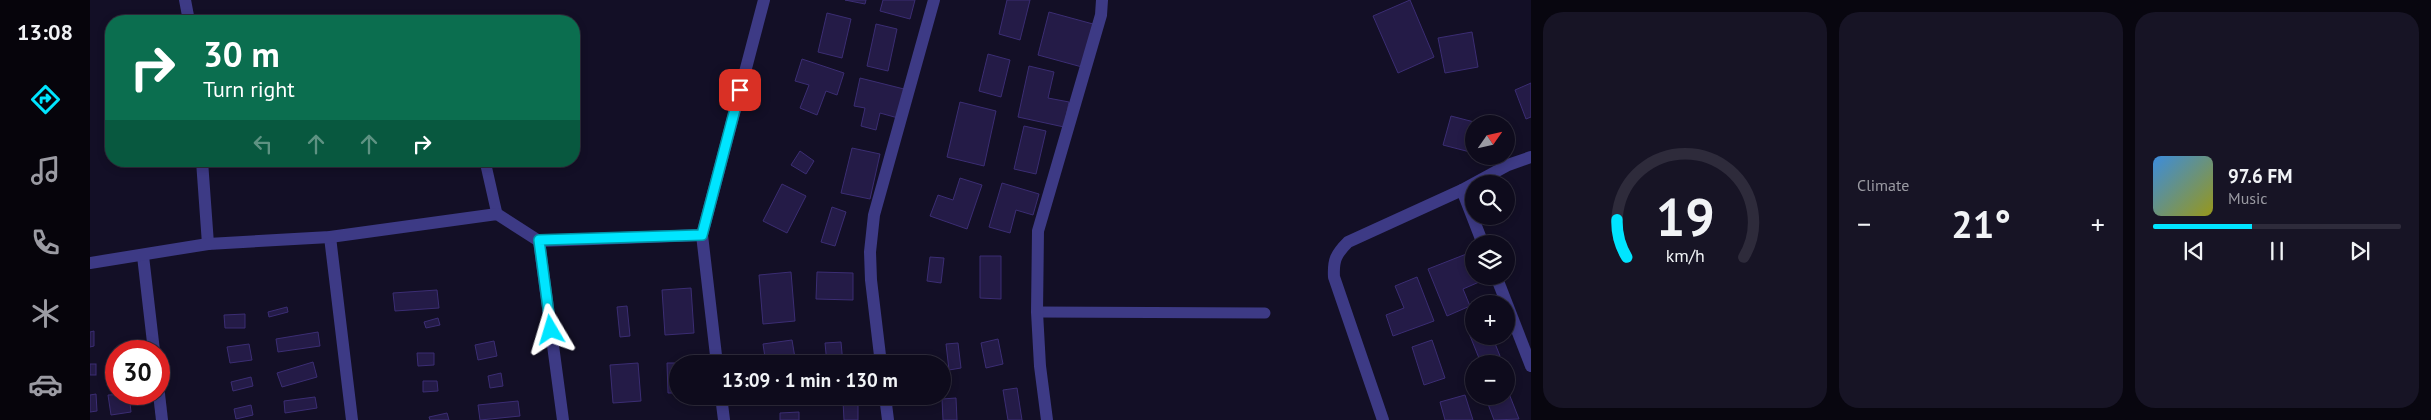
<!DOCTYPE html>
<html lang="en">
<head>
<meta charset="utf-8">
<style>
	:root { --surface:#0e0b1c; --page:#171425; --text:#f1f3f6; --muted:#9b9ba3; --line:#2e2b3b; --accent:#00e5ff }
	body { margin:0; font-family:"PT Sans",sans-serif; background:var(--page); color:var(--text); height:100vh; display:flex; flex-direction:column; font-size:19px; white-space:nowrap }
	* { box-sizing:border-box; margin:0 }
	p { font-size:16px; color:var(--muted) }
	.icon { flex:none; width:28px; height:28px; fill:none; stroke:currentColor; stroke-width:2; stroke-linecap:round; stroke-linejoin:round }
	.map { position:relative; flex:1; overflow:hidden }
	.side { display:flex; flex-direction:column; gap:12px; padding:12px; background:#08060f; width:900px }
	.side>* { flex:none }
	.banner { position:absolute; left:15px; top:15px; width:475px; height:152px; border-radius:20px; box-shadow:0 2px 8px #0003,0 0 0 1px var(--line); background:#0b6e4f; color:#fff; overflow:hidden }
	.needle { width:32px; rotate:56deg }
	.buttons { position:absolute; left:1375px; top:115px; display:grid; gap:10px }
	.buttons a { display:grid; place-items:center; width:50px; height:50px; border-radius:50%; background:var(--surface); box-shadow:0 2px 8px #0003,0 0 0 1px var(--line); font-size:25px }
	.speed { position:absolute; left:15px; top:340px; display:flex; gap:10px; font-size:25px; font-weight:700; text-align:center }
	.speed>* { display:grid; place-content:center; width:65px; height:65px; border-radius:50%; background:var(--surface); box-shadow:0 2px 8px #0003,0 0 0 1px var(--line); line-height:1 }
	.speed .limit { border:8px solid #d22; background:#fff; color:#111 }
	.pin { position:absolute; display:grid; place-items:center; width:42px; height:42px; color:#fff; margin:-21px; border-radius:10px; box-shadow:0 2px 8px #0006 }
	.me { position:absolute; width:55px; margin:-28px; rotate:353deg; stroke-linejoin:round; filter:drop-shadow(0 0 4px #0008) }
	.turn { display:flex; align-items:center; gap:18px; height:105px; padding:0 15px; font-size:22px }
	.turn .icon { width:65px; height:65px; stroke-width:2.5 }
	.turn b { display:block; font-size:35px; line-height:42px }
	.lanes { display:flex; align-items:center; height:48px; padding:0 15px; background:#0003; justify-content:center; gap:25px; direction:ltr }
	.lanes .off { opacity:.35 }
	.big { font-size:38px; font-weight:600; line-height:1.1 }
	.side .tile { flex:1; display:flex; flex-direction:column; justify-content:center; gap:8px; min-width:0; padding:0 18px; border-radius:20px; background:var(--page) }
	.side .dial { align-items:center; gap:0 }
	.dial svg { height:130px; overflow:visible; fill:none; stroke:var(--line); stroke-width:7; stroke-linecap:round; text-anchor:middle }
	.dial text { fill:var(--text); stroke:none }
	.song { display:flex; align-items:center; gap:15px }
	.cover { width:60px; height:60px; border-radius:8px; background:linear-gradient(135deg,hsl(210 70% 55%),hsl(60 70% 35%)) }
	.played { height:5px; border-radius:2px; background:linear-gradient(90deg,var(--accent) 40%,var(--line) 40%) }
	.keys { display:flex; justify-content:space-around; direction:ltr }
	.heat { display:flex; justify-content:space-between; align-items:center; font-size:28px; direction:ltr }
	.side .tiles { flex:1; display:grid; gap:12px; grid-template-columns:repeat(3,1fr) }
	.trip { position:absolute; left:579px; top:355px; width:282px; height:50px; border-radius:25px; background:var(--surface); box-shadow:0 2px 8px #0003,0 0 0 1px var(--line); font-weight:600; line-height:50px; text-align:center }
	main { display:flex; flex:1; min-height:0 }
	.dock { display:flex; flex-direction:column; width:90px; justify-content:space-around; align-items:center; background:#06040b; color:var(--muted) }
	.dock .icon { width:35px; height:35px }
	.dock .active { color:var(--accent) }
	.dock b { font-size:22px; color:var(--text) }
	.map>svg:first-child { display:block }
	.building { fill:#241b47; stroke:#3b2d73 }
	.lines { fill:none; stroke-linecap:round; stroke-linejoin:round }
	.service { stroke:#3d3a85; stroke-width:11 }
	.minor { stroke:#3d3a85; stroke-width:12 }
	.route-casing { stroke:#0095a6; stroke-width:12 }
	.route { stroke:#00e5ff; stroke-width:9 }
</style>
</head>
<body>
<main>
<nav class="dock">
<b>13:08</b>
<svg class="icon active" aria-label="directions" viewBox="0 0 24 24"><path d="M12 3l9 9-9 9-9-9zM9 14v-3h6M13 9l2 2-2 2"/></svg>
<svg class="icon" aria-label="music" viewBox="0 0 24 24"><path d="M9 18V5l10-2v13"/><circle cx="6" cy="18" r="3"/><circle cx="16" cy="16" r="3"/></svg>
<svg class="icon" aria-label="phone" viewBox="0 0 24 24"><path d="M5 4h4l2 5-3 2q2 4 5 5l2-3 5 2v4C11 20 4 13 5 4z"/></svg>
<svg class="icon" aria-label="climate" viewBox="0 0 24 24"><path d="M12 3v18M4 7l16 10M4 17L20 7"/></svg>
<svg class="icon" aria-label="car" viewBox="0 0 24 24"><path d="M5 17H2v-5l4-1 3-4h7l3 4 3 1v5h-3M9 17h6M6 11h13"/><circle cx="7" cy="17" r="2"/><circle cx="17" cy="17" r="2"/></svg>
</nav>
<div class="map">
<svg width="1441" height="420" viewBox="0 0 1441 420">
	<rect width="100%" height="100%" fill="#130f26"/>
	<g class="building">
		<polygon points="755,0 776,0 775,4"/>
		<polygon points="793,0 825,0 820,19 790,11"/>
		<polygon points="917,0 940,0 930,40 909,34"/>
		<polygon points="1320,0 1344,57 1308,73 1283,16"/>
		<polygon points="959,12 1003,24 992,67 948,55"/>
		<polygon points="737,13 761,19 752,58 728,52"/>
		<polygon points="786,24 807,29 798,71 777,66"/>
		<polygon points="1382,32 1388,67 1355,73 1348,38"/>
		<polygon points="898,54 920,60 911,97 889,91"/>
		<polygon points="712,59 754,73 747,95 736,91 727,115 710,108 719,85 705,81"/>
		<polygon points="939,66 964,72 958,98 979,102 974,127 928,117"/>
		<polygon points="770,78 814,89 808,118 790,113 786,130 771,126 775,108 764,106"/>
		<polygon points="1441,83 1441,117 1436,119 1425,90"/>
		<polygon points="870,102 906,111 894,166 857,157"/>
		<polygon points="1361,116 1388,123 1384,124 1384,138 1380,152 1353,145"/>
		<polygon points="934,126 956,131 946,174 924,169"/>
		<polygon points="762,148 790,154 780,199 751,193"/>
		<polygon points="710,151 724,161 716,174 701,165"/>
		<polygon points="870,178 892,185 877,229 840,216 848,195 863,200"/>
		<polygon points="912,183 949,194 943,215 926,210 920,233 899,227"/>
		<polygon points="692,184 716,196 697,233 673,221"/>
		<polygon points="742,207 756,212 745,246 731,242"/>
		<polygon points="1384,251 1384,276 1395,276 1396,279 1373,289 1380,306 1357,316 1338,269"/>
		<polygon points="890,256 911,256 911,299 890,298"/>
		<polygon points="840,257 854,258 851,283 837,281"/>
		<polygon points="701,272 705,321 673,324 669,275"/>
		<polygon points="727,272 763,273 763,300 726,299"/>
		<polygon points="1327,277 1344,321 1303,336 1296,315 1314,308 1305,286"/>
		<polygon points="601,288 604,333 575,335 572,290"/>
		<polygon points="347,290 349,308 305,311 303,293"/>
		<polygon points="537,306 540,336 530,337 527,307"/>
		<polygon points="197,307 198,312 179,317 178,312"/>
		<polygon points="155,314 155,328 135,328 134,315"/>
		<polygon points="348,318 350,325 336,328 334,322"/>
		<polygon points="1384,323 1384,336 1402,336 1410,356 1391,363 1376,326"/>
		<polygon points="4,331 4,346 0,347 0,332"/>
		<polygon points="228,332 230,346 188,352 186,339"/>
		<polygon points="908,339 913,364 896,368 891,343"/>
		<polygon points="702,340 706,364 676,364 673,344"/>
		<polygon points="1342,340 1355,378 1334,385 1322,347"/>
		<polygon points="404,341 407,356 388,360 385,345"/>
		<polygon points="751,342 753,364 737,364 735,343"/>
		<polygon points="868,343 871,368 859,370 856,344"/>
		<polygon points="159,344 162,360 140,363 137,347"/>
		<polygon points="327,353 344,353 344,365 328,366"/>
		<polygon points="223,362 227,377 192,387 187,373"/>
		<polygon points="548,363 551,401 523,403 520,365"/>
		<polygon points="577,363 614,363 614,364 588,364 588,393 578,393"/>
		<rect x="0" y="364" width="6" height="11"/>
		<polygon points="411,373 413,386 400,388 398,376"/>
		<polygon points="161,377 163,386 143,391 141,382"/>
		<polygon points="333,381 347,381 348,391 333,392"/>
		<polygon points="1416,386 1429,419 1404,420 1395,396 1416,396"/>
		<polygon points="927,388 932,420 918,420 913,390"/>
		<polygon points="6,394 7,411 0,412 0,395"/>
		<polygon points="39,394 41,412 21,415 18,395"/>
		<polygon points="1375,395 1383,420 1355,420 1350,402"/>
		<polygon points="225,397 227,408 195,413 194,401"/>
		<polygon points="866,398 867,420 853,420 852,399"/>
		<polygon points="428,401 430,416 390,420 388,405"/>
		<polygon points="753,401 768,401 768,420 754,420"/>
		<polygon points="161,405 163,415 146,419 144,409"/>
		<polygon points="709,412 709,420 690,420 690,413"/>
		<polygon points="357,413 359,420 340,420 339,417"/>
	</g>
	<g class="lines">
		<g class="service">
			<polyline points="395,161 407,214"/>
			<polyline points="947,312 1175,313"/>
		</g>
		<g class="minor">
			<polyline points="95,0 99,21"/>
			<polyline points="112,161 118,244"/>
			<polyline points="1372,190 1393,244"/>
			<polyline points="240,237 262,420"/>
			<polyline points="449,241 473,420"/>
			<polyline points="53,256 64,351"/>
			<polyline points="0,263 118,244 240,237 407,214 449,241 612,235"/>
			<polyline points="1406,276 1441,366"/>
			<polyline points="627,364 612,235 674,0"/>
			<polyline points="791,364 781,280 780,252 784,215 844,0"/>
			<polyline points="69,394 72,420"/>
			<polyline points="631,396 634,420"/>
			<polyline points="795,396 798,420"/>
			<polyline points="957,420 950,366 947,312 948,231 1011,15 1012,0"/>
			<path d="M1293 420 1244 277C1243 260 1246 254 1258 242L1372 190 1418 165 1441 157"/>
		</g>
	</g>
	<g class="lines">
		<g class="route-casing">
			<polyline id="route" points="461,330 449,240 612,235 650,90"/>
		</g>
		<use href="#route" class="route"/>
	</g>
</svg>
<div class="buttons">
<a><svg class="needle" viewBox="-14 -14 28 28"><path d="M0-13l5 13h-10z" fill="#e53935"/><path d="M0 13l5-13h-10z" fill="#9b9ba3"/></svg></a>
<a><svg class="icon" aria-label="search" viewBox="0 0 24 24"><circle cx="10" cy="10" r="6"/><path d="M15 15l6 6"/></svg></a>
<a><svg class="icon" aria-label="layers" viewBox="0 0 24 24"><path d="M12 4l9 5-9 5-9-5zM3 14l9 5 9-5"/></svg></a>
<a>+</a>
<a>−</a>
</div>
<div class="speed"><div class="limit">30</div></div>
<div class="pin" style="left:650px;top:90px;background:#d93025"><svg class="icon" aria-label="arrive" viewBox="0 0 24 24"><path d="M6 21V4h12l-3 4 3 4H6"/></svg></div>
<svg class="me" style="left:461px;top:330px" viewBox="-20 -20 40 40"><path d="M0-17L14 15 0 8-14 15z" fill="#00e5ff" stroke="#fff" stroke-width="4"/></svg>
<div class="trip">13:09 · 1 min · 130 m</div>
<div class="banner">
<div class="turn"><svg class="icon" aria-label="right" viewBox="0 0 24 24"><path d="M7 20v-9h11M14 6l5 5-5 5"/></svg><div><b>30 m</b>Turn right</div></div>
<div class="lanes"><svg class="icon off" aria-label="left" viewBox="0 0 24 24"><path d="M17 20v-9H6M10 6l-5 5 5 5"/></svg><svg class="icon off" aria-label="ahead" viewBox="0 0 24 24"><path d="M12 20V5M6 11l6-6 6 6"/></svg><svg class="icon off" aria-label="ahead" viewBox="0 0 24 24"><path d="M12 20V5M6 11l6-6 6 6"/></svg><svg class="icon" aria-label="right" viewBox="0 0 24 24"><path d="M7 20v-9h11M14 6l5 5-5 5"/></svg></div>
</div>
</div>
<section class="side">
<div class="tiles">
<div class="tile dial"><svg viewBox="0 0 100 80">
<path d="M14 69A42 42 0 1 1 86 69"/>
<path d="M14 69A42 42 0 0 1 8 46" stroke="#00e5ff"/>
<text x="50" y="56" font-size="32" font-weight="700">19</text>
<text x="50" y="72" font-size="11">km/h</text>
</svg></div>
<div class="tile"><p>Climate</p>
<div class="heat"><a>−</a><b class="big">21°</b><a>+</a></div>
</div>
<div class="tile">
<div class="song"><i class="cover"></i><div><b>97.6 FM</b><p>Music</p></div></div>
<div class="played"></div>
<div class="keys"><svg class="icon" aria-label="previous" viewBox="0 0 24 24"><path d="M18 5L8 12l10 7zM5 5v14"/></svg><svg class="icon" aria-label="pause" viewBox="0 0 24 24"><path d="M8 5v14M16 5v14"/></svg><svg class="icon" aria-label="next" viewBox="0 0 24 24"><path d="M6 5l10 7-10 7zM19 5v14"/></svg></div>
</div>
</div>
</section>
</main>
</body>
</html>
